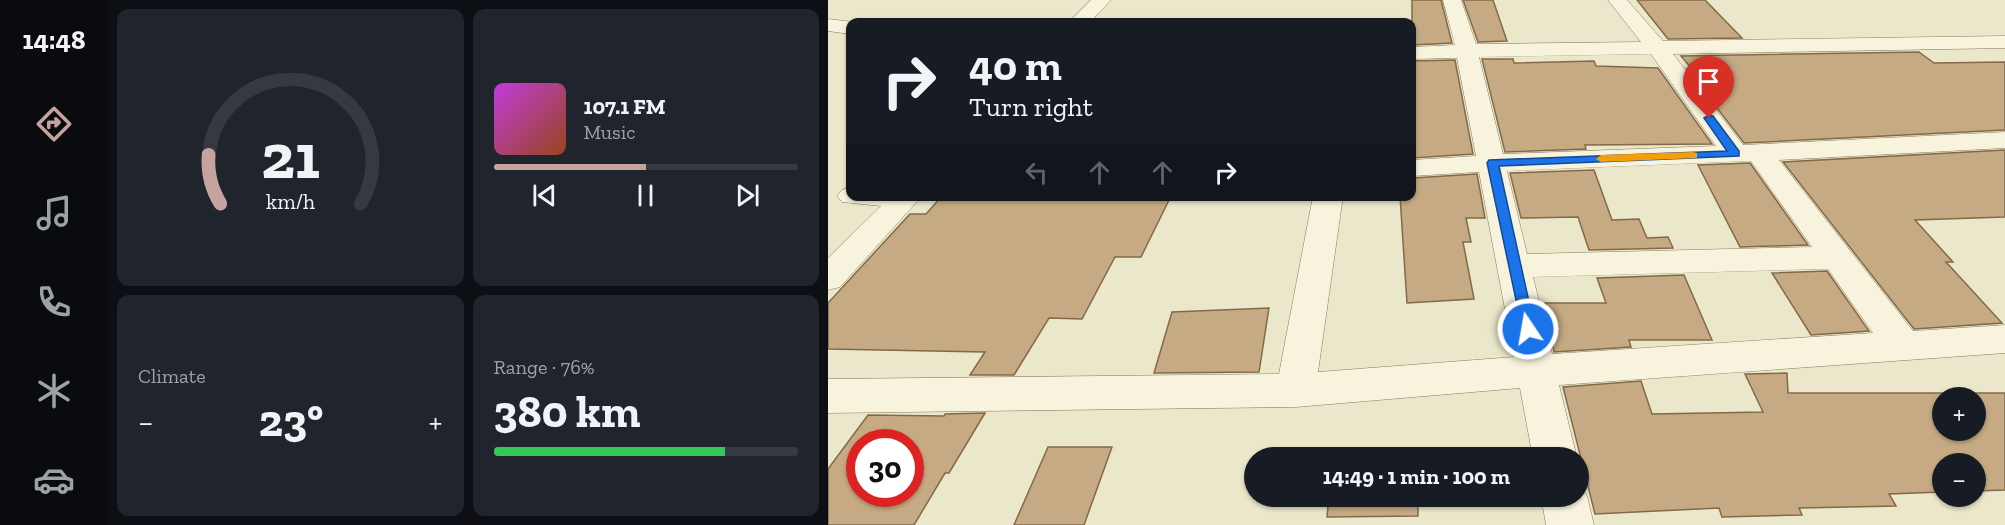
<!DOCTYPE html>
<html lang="en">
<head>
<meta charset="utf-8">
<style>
	:root { --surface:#171b24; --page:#20242c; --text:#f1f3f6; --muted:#9ea1a6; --line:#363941; --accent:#c6a39f }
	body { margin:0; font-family:"Zilla Slab",serif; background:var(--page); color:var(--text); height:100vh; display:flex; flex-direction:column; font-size:22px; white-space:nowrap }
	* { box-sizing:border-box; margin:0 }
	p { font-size:20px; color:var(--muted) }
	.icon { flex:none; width:33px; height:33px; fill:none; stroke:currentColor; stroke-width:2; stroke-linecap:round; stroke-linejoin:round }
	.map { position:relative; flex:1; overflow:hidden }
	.details { display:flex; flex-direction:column; gap:9px; padding:9px; background:#0d0f14; width:720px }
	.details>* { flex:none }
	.hud { position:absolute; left:18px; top:18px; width:570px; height:183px; border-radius:12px; box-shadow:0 2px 4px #0004; background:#171b24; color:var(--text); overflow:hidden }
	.tools { position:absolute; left:1104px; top:387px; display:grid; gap:12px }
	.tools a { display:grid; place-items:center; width:54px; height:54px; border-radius:50%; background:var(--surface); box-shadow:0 2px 4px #0004; font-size:30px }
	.speed { position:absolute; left:18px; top:429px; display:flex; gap:12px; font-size:30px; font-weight:700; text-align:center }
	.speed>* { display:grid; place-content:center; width:78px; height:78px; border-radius:50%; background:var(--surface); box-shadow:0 2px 4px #0004; line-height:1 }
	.speed .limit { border:9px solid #d22; background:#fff; color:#111 }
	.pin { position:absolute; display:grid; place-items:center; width:51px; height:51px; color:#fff; margin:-62px -26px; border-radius:50% 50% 50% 0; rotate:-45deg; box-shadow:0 0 6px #0007 }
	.pin .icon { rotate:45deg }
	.me { position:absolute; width:66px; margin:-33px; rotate:348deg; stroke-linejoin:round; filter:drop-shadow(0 0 4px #0008) }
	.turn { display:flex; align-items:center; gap:21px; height:126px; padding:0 24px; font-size:27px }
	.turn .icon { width:78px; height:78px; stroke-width:2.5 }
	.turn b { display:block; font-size:42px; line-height:51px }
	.lanes { display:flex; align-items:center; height:57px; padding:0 24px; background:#0003; justify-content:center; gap:30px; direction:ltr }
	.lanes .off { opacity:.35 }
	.big { font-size:45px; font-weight:700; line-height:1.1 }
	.details .tile { flex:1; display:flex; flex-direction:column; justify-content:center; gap:9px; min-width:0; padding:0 21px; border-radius:12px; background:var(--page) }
	.details .dial { align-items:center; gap:0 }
	.dial svg { height:156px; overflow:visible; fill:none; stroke:var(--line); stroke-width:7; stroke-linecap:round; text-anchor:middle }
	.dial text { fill:var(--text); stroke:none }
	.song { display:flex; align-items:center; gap:18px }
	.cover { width:72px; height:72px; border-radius:9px; background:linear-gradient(135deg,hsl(290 70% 55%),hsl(20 70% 35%)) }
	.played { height:6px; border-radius:3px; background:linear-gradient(90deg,var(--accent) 50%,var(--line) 50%) }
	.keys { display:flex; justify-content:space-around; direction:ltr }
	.heat { display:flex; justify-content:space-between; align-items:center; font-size:33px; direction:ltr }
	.charge { height:9px; border-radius:4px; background:linear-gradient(90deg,#34c759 76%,var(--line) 0) }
	.details .tiles { flex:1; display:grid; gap:9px; grid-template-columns:repeat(2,1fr) }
	.trip { position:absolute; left:416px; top:447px; width:345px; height:60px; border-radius:30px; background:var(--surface); box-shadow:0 2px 4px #0004; font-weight:700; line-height:60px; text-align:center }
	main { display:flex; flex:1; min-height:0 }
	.menu { display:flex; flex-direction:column; width:108px; justify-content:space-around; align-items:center; background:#090b0e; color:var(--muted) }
	.menu .icon { width:42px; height:42px }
	.menu .active { color:var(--accent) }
	.menu b { font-size:27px; color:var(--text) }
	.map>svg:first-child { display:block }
	.building { fill:#c6aa83; stroke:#846948; stroke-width:1.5; fill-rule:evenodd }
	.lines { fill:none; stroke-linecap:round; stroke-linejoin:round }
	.minor-casing { stroke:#877b60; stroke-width:1 }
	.minor { fill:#f7f3dd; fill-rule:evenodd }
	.route { fill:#1a73e8; stroke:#114b97; stroke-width:1.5 }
	.slow { fill:#f59e0b }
</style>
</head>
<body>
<main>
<nav class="menu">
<b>14:48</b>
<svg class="icon active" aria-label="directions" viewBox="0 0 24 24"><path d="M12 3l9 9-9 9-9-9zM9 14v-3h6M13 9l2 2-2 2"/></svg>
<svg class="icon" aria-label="music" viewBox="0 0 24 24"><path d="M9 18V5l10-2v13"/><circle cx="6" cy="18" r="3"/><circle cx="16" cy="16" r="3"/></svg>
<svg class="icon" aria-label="phone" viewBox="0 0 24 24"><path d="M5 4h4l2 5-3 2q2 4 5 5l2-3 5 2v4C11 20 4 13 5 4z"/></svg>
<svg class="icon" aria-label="climate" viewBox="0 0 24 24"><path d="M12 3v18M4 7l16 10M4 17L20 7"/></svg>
<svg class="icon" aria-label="car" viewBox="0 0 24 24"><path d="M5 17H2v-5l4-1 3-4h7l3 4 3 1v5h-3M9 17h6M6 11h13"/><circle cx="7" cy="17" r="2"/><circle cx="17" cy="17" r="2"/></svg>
</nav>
<section class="details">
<div class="tiles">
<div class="tile dial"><svg viewBox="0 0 100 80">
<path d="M14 69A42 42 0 1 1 86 69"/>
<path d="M14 69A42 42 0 0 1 8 44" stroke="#c6a39f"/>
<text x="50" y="56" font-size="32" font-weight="700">21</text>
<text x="50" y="72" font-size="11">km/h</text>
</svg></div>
<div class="tile">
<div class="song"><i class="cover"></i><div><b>107.1 FM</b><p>Music</p></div></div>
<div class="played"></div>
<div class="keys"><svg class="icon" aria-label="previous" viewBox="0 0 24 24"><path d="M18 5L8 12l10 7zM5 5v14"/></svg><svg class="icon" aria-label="pause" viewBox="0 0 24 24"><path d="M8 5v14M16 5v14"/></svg><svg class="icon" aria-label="next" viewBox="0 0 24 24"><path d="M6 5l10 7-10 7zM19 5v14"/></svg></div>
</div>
<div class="tile"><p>Climate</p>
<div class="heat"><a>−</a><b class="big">23°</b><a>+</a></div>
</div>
<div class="tile"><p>Range · 76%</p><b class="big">380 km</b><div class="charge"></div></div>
</div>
</section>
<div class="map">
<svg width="1177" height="525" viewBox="0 0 1177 525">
	<rect width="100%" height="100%" fill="#ebe7ca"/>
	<g class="building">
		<polygon points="584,0 613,0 624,43 584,45"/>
		<polygon points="635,0 665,0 679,41 650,42"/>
		<polygon points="809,0 877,0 914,38 840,39"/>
		<polygon points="1091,52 1106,63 1177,62 1177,130 916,143 859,69 864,69 853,56"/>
		<polygon points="654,59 685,59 686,63 766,61 768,66 830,68 884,144 757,145 758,149 677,152"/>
		<polygon points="627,60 645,154 584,158 584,61"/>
		<polygon points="1177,150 1177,217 1087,220 1125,262 1118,262 1174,323 1086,329 955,162"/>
		<polygon points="922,163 980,245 912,247 870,165"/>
		<polygon points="766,170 784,220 811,219 819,238 840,237 845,248 761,250 750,217 693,218 682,173"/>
		<polygon points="649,174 657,218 638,218 643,242 635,242 646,299 579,303 572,196 584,196 584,178"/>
		<polygon points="114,196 243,198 245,196 343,196 313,257 287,257 254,319 221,318 186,375 142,375 157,352 0,349 0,303 82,214 98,214"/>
		<polygon points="999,271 1041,331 983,335 944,273"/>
		<polygon points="856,275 884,340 801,340 803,347 726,352 717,303 778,303 769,278"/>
		<polygon points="441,308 431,372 326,373 344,312"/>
		<path d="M959 373 960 393H1177V490L1148 491V464H1114V492L1061 494 1068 506 971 508 974 515 894 517 891 508 767 514 735 387 813 381 824 414 935 412 917 374ZM1114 398H1148V430H1114Z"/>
		<path d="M157 413 121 473H117L86 525H0V469L40 415 116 416 117 414ZM32 442H82V494H32Z"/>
		<polygon points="220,447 284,447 256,525 186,525"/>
		<polygon points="590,448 590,458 505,458 506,449"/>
		<polygon points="501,496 590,496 590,516 499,517"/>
	</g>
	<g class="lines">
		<g class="minor-casing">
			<g id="minor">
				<polygon points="263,0 283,0 262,22 241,22"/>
				<path d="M615 0H633L648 44 813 42 780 0H799L835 41 1177 36V48L845 54 915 145 1177 132V148L951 160 1085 331 1177 325V353L731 385 749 458H705L692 388 468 407 0 413V379L451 374 485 196H515L490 372 686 357 651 172 584 176V160L648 156 629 58 584 59V47L627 45ZM823 54 888 146 675 154 651 57ZM923 161 984 247 699 254 679 171ZM1000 269 1045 333 724 354 705 277Z"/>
				<polygon points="0,19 25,22 22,22 22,34 0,31"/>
				<polygon points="22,187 22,196 94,196 12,287 0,290 0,258 53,206 14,202 9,196 14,190"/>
				<polygon points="750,480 759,496 766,525 718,525 713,496 750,496"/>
			</g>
		</g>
		<use href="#minor" class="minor"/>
	</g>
	<polygon class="route" points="881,115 885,116 911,151 911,156 671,166 707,329 705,333 695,333 659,163 661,160 899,151 876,118"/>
	<polygon class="slow" points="865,152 869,153 869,158 773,162 768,159 773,155"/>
</svg>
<div class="tools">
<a>+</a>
<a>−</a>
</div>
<div class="speed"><div class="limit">30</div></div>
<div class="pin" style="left:881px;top:118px;background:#d93025"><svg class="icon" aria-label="arrive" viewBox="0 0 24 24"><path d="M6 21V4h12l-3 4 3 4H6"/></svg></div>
<svg class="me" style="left:700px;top:329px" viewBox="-20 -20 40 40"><circle r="17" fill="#1a73e8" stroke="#fff" stroke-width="3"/><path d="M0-11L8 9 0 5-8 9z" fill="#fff"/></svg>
<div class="trip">14:49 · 1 min · 100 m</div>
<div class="hud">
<div class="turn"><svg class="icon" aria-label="right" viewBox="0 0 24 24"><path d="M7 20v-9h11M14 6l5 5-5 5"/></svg><div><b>40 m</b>Turn right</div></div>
<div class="lanes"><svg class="icon off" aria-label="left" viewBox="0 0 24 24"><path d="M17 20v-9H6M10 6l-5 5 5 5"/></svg><svg class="icon off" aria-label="ahead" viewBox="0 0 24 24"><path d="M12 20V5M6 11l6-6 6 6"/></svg><svg class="icon off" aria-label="ahead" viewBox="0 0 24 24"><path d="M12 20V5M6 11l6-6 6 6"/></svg><svg class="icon" aria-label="right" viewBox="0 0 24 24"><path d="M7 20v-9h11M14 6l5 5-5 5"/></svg></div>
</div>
</div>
</main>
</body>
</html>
